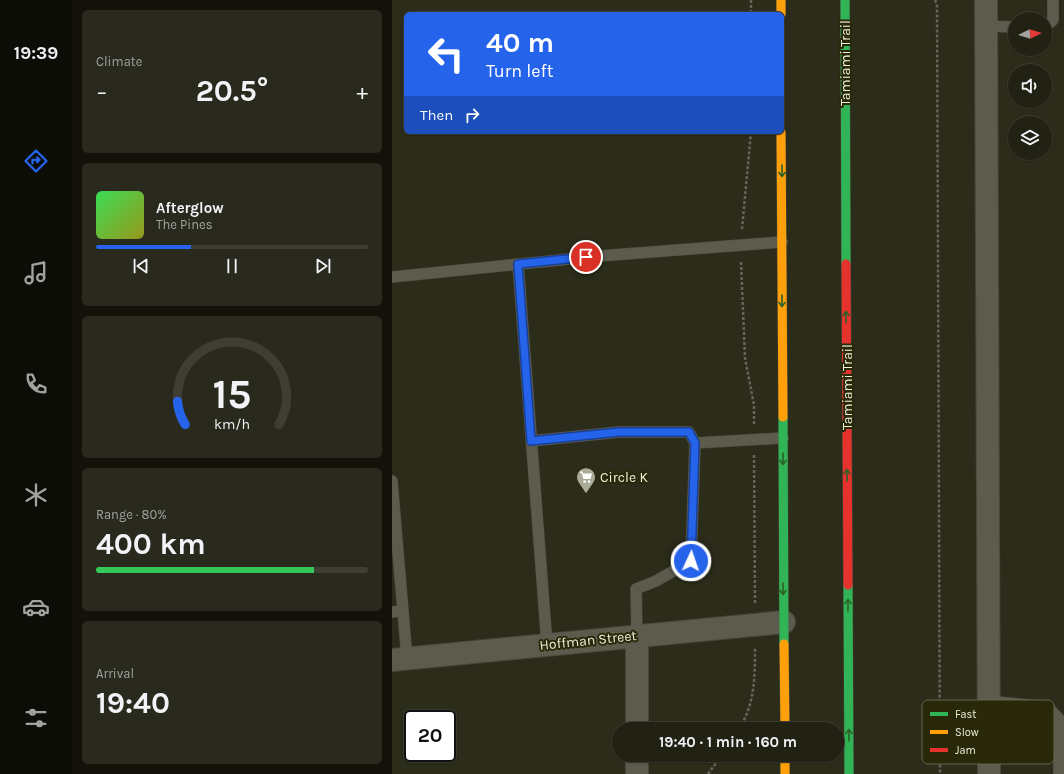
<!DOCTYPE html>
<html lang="en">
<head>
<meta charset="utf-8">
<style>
	:root { --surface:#212114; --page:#29291d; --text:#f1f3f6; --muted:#a2a3a0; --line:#3e3e34; --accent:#2563eb }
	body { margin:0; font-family:Karla,sans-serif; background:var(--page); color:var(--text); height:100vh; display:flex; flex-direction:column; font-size:15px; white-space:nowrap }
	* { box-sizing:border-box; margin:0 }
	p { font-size:13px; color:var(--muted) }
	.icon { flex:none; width:22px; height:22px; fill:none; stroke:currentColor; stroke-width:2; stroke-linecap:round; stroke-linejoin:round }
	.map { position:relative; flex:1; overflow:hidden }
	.details { display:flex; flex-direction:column; gap:10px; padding:10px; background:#12120b; width:320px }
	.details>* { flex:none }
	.banner { position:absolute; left:12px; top:12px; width:380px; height:122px; border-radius:6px; box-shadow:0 1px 3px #0004,0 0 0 1px var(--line); background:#2563eb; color:#fff; overflow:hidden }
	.needle { width:26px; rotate:85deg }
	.fabs { position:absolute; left:616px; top:12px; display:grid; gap:8px }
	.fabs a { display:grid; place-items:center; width:44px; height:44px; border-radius:50%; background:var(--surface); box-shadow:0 1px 3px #0004,0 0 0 1px var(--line); font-size:20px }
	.speed { position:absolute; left:12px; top:710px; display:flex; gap:8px; font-size:20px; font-weight:700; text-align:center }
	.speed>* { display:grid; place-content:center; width:52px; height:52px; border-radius:50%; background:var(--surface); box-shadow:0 1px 3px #0004,0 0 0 1px var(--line); line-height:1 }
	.speed .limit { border:2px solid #111; border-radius:6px; background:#fff; color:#111 }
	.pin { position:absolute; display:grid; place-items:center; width:34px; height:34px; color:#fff; margin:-17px; border:2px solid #fff; border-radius:50%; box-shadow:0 1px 4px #0007 }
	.me { position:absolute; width:44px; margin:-22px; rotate:3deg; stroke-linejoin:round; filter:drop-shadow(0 0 3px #0008) }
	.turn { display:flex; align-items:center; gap:14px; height:84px; padding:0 16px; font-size:18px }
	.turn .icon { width:52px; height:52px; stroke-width:2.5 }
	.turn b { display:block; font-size:28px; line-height:34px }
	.then { display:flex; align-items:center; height:38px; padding:0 16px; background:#0003; gap:8px; font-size:15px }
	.big { font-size:30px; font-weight:700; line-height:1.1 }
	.details .tile { flex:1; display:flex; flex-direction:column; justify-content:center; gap:6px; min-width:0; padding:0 14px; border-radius:6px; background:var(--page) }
	.details .dial { align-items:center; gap:0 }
	.dial svg { height:104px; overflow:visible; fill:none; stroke:var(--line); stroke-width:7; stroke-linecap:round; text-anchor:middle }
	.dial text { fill:var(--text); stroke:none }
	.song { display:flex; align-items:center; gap:12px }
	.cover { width:48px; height:48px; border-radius:6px; background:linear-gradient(135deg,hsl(130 70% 55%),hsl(60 70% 35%)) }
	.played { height:4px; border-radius:2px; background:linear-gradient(90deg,var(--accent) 35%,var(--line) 35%) }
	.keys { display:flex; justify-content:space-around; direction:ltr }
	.heat { display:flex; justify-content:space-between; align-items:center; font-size:22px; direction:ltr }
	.charge { height:6px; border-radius:3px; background:linear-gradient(90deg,#34c759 80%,var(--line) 0) }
	.trip { position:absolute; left:220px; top:722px; width:232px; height:40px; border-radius:20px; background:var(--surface); box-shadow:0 1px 3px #0004,0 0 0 1px var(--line); font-weight:700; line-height:40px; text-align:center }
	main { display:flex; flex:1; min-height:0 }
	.tabs { display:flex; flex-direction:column; width:72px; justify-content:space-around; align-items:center; background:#0d0d08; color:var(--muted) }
	.tabs .icon { width:28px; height:28px }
	.tabs .current { color:var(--accent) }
	.tabs b { font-size:18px; color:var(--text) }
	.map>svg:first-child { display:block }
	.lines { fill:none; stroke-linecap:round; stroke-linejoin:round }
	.lane-casing { stroke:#48483a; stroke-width:12 }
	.street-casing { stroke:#48483a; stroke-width:24 }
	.fast-casing { stroke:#48483a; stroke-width:10 }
	.slow-casing { stroke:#48483a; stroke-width:10 }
	.jam-casing { stroke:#48483a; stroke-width:10 }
	.path { stroke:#65655a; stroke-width:2.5; stroke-dasharray:3 2; stroke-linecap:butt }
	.lane { stroke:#5c5c4e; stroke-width:11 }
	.street { stroke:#5c5c4e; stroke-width:22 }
	.fast { stroke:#30b455; stroke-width:9 }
	.slow { stroke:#ff9f0a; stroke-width:9 }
	.jam { stroke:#e5322d; stroke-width:9 }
	.oneway { stroke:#2c6127 }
	.route-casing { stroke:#184099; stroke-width:10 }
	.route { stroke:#2563eb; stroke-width:7 }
	.labels { text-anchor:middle; stroke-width:4; stroke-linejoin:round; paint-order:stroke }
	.street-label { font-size:14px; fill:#eff0dd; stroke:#292909 }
	.poi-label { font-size:14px; fill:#eff0dd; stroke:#292909; text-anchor:start }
	.key { fill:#292909; stroke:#646549; stroke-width:1 }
	.key-label { font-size:11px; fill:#eff0dd }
</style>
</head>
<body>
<main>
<nav class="tabs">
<b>19:39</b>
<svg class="icon current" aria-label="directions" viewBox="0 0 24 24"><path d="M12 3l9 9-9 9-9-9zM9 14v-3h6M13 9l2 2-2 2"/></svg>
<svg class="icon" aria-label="music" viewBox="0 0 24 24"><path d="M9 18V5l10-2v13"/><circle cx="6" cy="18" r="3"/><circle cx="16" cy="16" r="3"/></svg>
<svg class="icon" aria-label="phone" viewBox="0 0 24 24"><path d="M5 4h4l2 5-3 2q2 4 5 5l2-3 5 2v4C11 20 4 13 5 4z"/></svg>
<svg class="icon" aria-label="climate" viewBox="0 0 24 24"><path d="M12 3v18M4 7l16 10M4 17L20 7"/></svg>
<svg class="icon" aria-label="car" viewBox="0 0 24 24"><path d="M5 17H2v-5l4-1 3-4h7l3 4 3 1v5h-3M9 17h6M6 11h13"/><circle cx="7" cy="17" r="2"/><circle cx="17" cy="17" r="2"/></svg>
<svg class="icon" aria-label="filters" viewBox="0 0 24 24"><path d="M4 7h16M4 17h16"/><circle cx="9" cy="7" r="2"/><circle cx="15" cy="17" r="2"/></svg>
</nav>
<section class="details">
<div class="tile"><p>Climate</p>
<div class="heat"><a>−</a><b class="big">20.5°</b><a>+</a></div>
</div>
<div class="tile">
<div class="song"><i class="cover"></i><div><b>Afterglow</b><p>The Pines</p></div></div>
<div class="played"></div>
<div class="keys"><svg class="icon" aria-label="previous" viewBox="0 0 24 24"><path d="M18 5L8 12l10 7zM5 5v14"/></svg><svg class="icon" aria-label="pause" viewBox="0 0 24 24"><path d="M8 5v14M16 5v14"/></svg><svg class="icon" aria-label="next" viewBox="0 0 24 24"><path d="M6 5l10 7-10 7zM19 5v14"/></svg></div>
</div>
<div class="tile dial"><svg viewBox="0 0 100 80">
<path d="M14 69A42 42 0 1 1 86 69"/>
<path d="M14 69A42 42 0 0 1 8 51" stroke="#2563eb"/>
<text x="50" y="56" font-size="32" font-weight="700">15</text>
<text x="50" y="72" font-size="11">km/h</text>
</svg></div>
<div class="tile"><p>Range · 80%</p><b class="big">400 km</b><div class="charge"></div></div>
<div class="tile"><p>Arrival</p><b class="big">19:40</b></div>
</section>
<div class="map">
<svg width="672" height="774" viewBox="0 0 672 774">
	<rect width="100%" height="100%" fill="#2c2c1a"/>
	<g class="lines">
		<g class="lane-casing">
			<g id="lane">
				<polyline points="594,26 623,27"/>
				<polyline points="653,27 661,20 661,0"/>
				<polyline points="126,264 155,645"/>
				<polyline points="0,277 207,256 390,242"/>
				<polyline points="139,441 227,432 297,432 303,443 391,438"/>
				<polyline points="0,481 15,659"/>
				<polyline points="0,612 10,611"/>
				<polyline points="245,635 244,589 264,581 299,561 303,443"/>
				<polyline points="596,701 656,707 667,719 667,774"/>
			</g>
		</g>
		<g class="street-casing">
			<g id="street">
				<polyline points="594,0 597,774"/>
				<polyline points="245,635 245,729"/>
				<polyline points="0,660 392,622"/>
				<polyline points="245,755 245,774"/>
			</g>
		</g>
		<g class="fast-casing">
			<g id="fast">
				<polyline points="453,0 454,264"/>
				<polyline points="391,417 392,644"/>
				<polyline points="456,585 457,774"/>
			</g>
		</g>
		<g class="slow-casing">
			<g id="slow">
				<polyline points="389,0 389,14"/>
				<polyline points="389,132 391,417"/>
				<polyline points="392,644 393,729"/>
				<polyline points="393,755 393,774"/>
			</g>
		</g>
		<g class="jam-casing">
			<polyline id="jam" points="454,264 456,585"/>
		</g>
		<g class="path">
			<polyline points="359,0 359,14"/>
			<polyline points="543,0 545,4 548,774"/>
			<polyline points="350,229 359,132"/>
			<polyline points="349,262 353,358 362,405 362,424"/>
			<polyline points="362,455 363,604"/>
			<path d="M347 729C363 704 363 676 363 647"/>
			<polyline points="316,774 330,755"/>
		</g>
		<use href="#lane" class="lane"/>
		<use href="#street" class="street"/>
		<use href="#fast" class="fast"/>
		<use href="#slow" class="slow"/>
		<use href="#jam" class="jam"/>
	</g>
	<defs><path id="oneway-shaft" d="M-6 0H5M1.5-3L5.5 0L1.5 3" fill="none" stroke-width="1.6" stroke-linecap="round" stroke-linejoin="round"/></defs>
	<g class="oneway">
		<use href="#oneway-shaft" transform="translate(390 171) rotate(90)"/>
		<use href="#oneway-shaft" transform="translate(390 301) rotate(90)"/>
		<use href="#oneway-shaft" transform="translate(454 317) rotate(-90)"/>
		<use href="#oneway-shaft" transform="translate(391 459) rotate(90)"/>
		<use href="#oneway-shaft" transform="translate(455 475) rotate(-90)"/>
		<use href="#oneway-shaft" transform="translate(391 589) rotate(90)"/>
		<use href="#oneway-shaft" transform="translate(456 605) rotate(-90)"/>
		<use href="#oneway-shaft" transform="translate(457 735) rotate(-90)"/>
	</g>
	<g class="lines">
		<g class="route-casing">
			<polyline id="route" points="194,257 126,264 139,441 227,432 297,432 303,443 299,561"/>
		</g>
		<use href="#route" class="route"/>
	</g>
	<defs>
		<g id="supermarket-pin" transform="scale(1)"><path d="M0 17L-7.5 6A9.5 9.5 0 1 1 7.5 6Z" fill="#abab99" stroke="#292909"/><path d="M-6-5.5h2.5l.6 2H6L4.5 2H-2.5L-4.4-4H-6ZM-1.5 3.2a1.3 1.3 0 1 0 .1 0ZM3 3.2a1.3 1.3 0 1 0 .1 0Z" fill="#fff"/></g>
	</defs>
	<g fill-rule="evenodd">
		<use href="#supermarket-pin" x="194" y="477"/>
	</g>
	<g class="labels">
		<g class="street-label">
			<text transform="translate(453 63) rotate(-90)" y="5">Tamiami Trail</text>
			<text transform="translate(455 387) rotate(-90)" y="5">Tamiami Trail</text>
			<text transform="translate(196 640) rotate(-6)" y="5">Hoffman Street</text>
		</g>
		<g class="poi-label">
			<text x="208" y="482">Circle K</text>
		</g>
	</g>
	<rect x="530" y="700" width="132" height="64" rx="6" class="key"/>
	<rect x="538" y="712" width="18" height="4" fill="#30b455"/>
	<rect x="538" y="730" width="18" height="4" fill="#ff9f0a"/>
	<rect x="538" y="748" width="18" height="4" fill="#e5322d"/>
	<g class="key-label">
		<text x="563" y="718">Fast</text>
		<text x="563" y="736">Slow</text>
		<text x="563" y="754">Jam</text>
	</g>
</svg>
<div class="fabs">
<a><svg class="needle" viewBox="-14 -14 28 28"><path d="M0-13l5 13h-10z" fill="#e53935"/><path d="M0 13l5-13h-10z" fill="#a2a3a0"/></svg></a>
<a><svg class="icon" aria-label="sound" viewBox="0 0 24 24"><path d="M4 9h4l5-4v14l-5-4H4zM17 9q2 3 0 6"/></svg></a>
<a><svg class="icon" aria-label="layers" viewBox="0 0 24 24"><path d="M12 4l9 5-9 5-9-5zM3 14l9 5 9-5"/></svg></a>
</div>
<div class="speed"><div class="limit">20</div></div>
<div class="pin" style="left:194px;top:257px;background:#d93025"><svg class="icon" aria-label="arrive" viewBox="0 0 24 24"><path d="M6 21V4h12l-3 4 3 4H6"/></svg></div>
<svg class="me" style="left:299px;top:561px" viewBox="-20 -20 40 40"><circle r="17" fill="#2563eb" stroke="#fff" stroke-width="3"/><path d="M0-11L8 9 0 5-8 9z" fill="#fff"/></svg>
<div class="trip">19:40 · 1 min · 160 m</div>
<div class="banner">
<div class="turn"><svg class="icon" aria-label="left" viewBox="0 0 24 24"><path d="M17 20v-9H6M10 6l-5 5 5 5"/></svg><div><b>40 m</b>Turn left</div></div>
<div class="then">Then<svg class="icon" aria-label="right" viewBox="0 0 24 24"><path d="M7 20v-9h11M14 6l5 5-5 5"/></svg></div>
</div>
</div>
</main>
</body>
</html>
